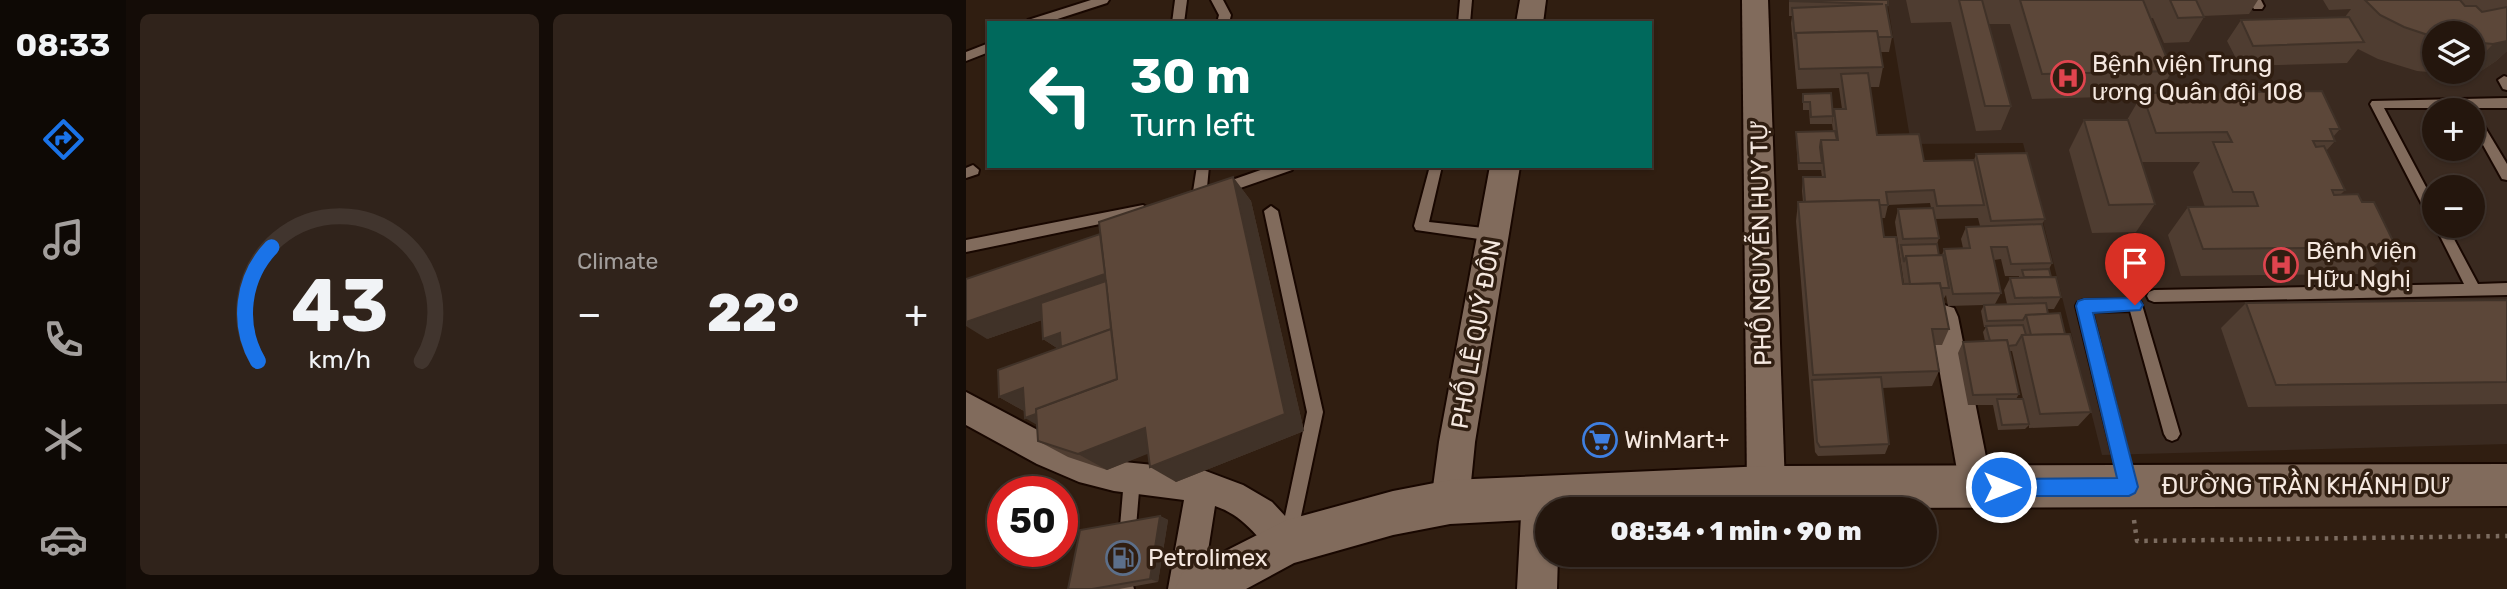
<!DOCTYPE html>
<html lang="en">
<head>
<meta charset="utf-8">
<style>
	:root { --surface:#24160d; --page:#30231b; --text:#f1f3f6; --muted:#a39f9d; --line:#41352e; --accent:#1a73e8 }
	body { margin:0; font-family:Rubik,sans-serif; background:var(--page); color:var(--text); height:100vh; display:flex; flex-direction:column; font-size:26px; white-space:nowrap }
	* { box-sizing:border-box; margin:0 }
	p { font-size:23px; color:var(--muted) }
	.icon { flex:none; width:38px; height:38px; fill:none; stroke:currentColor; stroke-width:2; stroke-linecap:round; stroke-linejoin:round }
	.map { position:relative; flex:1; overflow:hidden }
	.details { display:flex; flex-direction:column; gap:14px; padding:14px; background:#140c07; width:840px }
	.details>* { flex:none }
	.top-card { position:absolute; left:21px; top:21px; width:665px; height:147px; border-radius:0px; box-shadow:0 2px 5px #0004,0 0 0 2px var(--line); background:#00695c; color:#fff; overflow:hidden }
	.buttons { position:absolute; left:1456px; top:21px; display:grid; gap:14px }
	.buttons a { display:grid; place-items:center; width:63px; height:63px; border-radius:50%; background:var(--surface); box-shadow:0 2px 5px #0004,0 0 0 2px var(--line); font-size:35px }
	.speed { position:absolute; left:21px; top:476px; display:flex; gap:14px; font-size:35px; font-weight:700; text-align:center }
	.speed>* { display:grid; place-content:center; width:91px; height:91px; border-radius:50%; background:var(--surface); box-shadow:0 2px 5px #0004,0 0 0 2px var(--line); line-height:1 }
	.speed .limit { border:10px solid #d22; background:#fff; color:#111 }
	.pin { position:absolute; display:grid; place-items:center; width:60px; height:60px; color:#fff; margin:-72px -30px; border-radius:50% 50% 50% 0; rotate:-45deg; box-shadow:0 0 7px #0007 }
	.pin .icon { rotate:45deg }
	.me { position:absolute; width:77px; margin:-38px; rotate:90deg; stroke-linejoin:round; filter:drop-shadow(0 0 5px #0008) }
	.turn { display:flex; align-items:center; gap:24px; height:147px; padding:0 28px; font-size:32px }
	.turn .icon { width:91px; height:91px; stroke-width:2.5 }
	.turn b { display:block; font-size:49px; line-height:60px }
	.big { font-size:52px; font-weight:800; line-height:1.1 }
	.details .card { flex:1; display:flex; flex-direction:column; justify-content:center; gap:10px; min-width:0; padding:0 24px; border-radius:10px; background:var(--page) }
	.details .dial { align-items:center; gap:0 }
	.dial svg { height:182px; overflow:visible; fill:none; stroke:var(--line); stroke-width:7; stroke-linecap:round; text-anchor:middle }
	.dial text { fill:var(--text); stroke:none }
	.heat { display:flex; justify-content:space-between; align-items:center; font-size:38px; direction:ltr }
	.details .tiles { flex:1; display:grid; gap:14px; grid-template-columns:repeat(2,1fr) }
	.trip { position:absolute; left:569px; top:497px; width:402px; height:70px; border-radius:35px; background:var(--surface); box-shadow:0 2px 5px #0004,0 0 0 2px var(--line); font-weight:800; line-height:70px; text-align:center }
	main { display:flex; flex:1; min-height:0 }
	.tabs { display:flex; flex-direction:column; width:126px; justify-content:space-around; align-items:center; background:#0e0905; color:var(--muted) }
	.tabs .icon { width:49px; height:49px }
	.tabs .selected { color:var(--accent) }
	.tabs b { font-size:32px; color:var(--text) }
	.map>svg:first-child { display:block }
	.medical { fill:#3a2a20; fill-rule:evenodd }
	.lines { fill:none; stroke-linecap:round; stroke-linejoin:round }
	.service-casing { stroke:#180700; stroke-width:4 }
	.minor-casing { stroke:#180700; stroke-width:4 }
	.tertiary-casing { stroke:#180700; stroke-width:4 }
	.secondary-casing { stroke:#180700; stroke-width:4 }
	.path { stroke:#7c6c60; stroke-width:4.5; stroke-dasharray:3.5 6; stroke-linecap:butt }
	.service { fill:#816b5c; fill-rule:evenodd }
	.minor { fill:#816b5c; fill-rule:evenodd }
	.tertiary { fill:#816b5c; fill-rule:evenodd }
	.secondary { fill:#816b5c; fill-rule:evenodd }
	.wall { fill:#4f3d31; fill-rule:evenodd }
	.shaded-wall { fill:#403228 }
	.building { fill:#5c4739; stroke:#403228; stroke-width:2 }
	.route { fill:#1a73e8; stroke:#114b97; stroke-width:2 }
	.labels { text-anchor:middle; stroke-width:7; stroke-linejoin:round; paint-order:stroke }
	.poi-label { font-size:24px; fill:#f5e8e0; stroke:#301e11; text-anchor:start }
	.street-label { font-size:24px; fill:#f5e8e0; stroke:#301e11 }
</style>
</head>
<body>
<main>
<nav class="tabs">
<b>08:33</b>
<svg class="icon selected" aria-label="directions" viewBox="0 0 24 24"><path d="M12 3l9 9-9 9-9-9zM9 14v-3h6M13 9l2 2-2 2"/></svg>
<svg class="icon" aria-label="music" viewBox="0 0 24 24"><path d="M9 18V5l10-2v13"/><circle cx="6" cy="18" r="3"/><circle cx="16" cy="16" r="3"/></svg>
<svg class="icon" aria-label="phone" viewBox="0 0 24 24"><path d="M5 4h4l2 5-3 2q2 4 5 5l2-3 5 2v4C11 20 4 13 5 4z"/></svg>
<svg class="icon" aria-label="climate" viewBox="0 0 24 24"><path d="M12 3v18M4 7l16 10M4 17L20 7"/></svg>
<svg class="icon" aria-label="car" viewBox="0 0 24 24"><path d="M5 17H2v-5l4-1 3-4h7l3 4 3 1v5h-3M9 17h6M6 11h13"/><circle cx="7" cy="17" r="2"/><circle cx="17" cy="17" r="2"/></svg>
</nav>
<section class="details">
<div class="tiles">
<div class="card dial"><svg viewBox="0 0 100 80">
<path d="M14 69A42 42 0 1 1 86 69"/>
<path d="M14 69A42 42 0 0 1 20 19" stroke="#1a73e8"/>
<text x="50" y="56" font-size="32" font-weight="700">43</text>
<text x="50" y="72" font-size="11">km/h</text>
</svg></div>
<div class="card"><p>Climate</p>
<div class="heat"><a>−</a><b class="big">22°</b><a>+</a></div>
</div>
</div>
</section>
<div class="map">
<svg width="1541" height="589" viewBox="0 0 1541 589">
	<rect width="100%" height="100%" fill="#301e11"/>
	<path class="medical" d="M921 0H1541V444L1136 455 1057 143 945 144ZM1468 33H1507V72H1468ZM1468 110H1507V149H1468ZM1468 187H1507V226H1468Z"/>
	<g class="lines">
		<g class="service-casing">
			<g id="service">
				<polygon points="125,0 143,0 141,3 79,23 60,23 62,20"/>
				<polygon points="209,0 221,0 218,23 206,23"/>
				<polygon points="245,0 257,0 265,15 263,23 251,23 253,15"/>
				<polygon points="494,0 506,0 504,23 492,23"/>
				<polygon points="1283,0 1295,0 1298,6 1296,9 1288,9"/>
				<polygon points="23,43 23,52 0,61 0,52"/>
				<polygon points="1538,76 1541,77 1541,90 1537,89 1532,80"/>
				<polygon points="1541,98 1541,108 1418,108 1468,202 1468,219 1463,218 1404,104 1406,101"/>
				<polygon points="1507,112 1511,114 1541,164 1541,180 1536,179 1507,127"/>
				<polygon points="7,165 13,170 12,174 0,178 0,168"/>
				<polygon points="231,166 243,166 240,198 233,203 226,198"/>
				<polygon points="306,166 327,166 326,170 254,195 248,190 249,186"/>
				<polygon points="464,166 476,166 463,222 527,229 532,231 534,235 532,239 527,241 450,230 448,226"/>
				<polygon points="177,205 184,210 177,215 0,252 0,240"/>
				<polygon points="305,206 312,211 357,412 331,535 329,541 323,543 317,541 315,535 341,412 298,211"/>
				<polygon points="1468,224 1481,226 1512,284 1541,283 1541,295 1188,302 1183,300 1181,296 1183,292 1188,290 1498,284"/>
				<polygon points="1169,299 1174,301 1176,305 1214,434 1211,439 1206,441 1201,439 1198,434 1164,311 1126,312 1169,482 1167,487 1161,490 1155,487 1153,482 1110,306 1112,302 1117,300"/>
				<polygon points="166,471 172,474 174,479 170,527 168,533 162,535 156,533 154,527 158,479 160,474"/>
				<polygon points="160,580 166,582 168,589 152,589 154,582"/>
			</g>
		</g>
		<g class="minor-casing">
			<g id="minor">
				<polygon points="978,305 988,308 992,317 1026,487 1021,498 1010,502 999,498 994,487 964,317 968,308"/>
				<path d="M0 392 113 452 148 461 237 470 277 485 306 502 333 531 337 543 333 555 321 559C292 547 287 519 249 506L236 589H202L218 500 148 491 113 482 71 464 0 425Z"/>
			</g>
		</g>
		<g class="tertiary-casing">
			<g id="tertiary">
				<polygon points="554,0 580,0 577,23 550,23"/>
				<polygon points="776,0 802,0 819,487 813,500 800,505 787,500 781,487"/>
				<polygon points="524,166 554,166 509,442 503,502 497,515 484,521 471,515 465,502 473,442"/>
				<polygon points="575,479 588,485 594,498 594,509 581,509 581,555 592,555 591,589 551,589 556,498 562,485"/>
			</g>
		</g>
		<g class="secondary-casing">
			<polygon id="secondary" points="1541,464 1541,506 581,509 581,519 484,524 427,535 328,563 280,589 209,589 216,573 321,520 427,491 484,480 800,466"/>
		</g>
		<polyline class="path" points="1168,520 1171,541 1541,536"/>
		<use href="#service" class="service"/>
		<use href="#minor" class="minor"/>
		<use href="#tertiary" class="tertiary"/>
		<use href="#secondary" class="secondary"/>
	</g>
	<g class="wall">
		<path d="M823 0H922L921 10 926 37 923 52H914L917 67 913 87H904L911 135 958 161 1008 160 1010 154 1079 219 1076 224 1086 263 1083 269 1085 277 1095 297 1088 309H1081L1082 314 1099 334 1125 412 1112 426 1063 428V425L1059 429 1032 430 1027 405H1002L992 353 997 342 1019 341 1017 332 1020 327H1018L1015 311 1018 305 982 306 980 295 977 300 983 329 976 345H968L973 371 966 386 916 388 923 444 919 454 852 456 849 452 830 221 832 202H837L836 191 837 177H856L855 170H832L830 139V132L867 131 866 124 868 109H876L873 88 831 89 825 23 826 16H823ZM964 203 965 208 932 209 929 222 938 284H937L918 237 915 218H919L922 205ZM1012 218 1014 226 1000 227 995 239 997 248 978 249 976 255 973 256 971 244 973 238 969 219ZM1035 259 1039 276H1053V278H1044L1038 290 1041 304H1029L1035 293 1028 260ZM1043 351H1046L1057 399H1050L1053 394Z"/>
		<polygon points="940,0 1292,0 1283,14 1237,16 1238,17 1223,42 1198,43 1187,18 1185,18 1206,71 1193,93 1374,129 1367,137 1369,141 1360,151 1379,190 1374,195 1396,202 1430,247 1398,274 1215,276 1202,235 1222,207 1239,207 1227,172 1234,162 1176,162 1189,204 1170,232 1126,233 1103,150 1118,120 1161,120 1175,96 1066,99 1044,24 1023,24 1045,106 1035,130 1010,131 985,22 945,23"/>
		<path d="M1357 0H1541V51L1530 61 1515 71 1496 75 1451 71 1412 59 1392 49 1381 63 1274 66 1261 41 1275 20 1379 17 1385 9 1363 10ZM1468 33H1507V72H1468Z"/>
		<polygon points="837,94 867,116 866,124 844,124 843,110 837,110"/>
		<polygon points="267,177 285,201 338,431 210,482 182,453 141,470 102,457 72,441 71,425 58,411 33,397 91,348 77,339 76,320 21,339 134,234"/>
		<polygon points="1541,300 1541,404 1282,407 1255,328 1280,303"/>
		<polygon points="194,516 202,520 192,582 153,589 102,589"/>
	</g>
	<g class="shaded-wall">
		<polygon points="1541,41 1541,51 1530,61 1515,71 1496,75 1500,72 1507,72 1507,65 1527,44"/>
		<polygon points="267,177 285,201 338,431 210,482 184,467"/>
		<polygon points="138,233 157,250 177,397 83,432 59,418 156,382 152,350 112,365 96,354 150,334 149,328 155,332 150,294 21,339 0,326 0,322 142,273"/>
		<polygon points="94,333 110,344 94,350 77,339"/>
		<polygon points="57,388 58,411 33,397"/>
		<polygon points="179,428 204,445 141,470 112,454"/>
		<polygon points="194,516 202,520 192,582 184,579"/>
	</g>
	<g class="building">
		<polygon points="824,0 922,0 922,5 920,5 926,37 912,37 911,31 830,33 829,39 826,8 917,4 824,1"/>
		<polygon points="993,0 1016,0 1045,106 1019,106"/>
		<polygon points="1054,0 1177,0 1206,71 1076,74"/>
		<polygon points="1204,0 1230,0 1238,17 1212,18"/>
		<polygon points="1399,0 1494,0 1499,6 1510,6 1516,12 1541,7 1541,41 1527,44 1507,42 1507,33 1468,33 1468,37 1438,27 1414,15"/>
		<polygon points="1383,17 1398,42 1287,46 1275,20"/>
		<polygon points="911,31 917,67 833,69 830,33"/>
		<polygon points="902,73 911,135 953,134 958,161 1008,160 1018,205 971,206 968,190 920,192 922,205 913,205 913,200 839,202 837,177 859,177 855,140 872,140 868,109 880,109 875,74"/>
		<polygon points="1356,91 1374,129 1364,129 1369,141 1347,141 1350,147 1358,146 1379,190 1366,190 1368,195 1392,194 1396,202 1408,202 1430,247 1237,249 1222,207 1292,206 1287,192 1267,192 1247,142 1266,142 1261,132 1190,133 1176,93"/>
		<polygon points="865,93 867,116 845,117 844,102 837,102 837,94"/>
		<polygon points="1118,120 1162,120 1189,204 1143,205"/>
		<polygon points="869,131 871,140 855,140 854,147 856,163 833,163 830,132"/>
		<polygon points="1061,153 1079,219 1025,221 1010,154"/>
		<polygon points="267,177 319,414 184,467 179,428 112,454 72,441 70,409 151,379 133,222"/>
		<polygon points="913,200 918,237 930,237 937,284 974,283 983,329 966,329 973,371 847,375 832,202"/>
		<polygon points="967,208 973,238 937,239 932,209"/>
		<polygon points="1076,224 1086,263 1045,264 1041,247 1025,247 1035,293 987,294 978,249 1004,248 1000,227"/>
		<polygon points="134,234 139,274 0,322 0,279"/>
		<polygon points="971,244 973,256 940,256 938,262 935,245"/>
		<polygon points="977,255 983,288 975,288 974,283 944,284 940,256"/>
		<polygon points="1083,269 1085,277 1058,277 1056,270"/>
		<polygon points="1090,277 1095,297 1049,298 1044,278"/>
		<polygon points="140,281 145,329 95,347 94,333 77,339 75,303"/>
		<polygon points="1541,300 1541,382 1310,385 1280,303"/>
		<polygon points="1080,303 1082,314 1060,315 1057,320 1021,321 1018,305"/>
		<polygon points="1094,313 1099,334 1065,335 1060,315"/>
		<polygon points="1057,325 1060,335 1056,335 1050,345 1042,346 1041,340 1024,341 1020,326"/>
		<polygon points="145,329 151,379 70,409 70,414 59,418 57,388 33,397 32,370"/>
		<polygon points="1104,334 1125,412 1074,414 1056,335"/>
		<polygon points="1041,340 1053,394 1007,395 997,342"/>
		<polygon points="915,377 923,444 854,447 851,442 846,380"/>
		<polygon points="1031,399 1057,399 1063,424 1036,425"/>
		<polygon points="194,516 184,579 126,589 102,589 114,530"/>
	</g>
	<polygon class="route" points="1169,298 1174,300 1177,305 1174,310 1127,313 1172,487 1169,493 1163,496 1035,496 1029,494 1026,487 1029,481 1035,479 1151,478 1110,306 1112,301 1118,299"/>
	<defs>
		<g id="hospital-ring" transform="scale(1.75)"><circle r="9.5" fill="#301e11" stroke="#e0444e" stroke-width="1.5"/><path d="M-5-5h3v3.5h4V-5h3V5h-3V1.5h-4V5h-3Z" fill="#e0444e"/></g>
		<g id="supermarket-ring" transform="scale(1.75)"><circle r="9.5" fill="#301e11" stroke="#3f7fe0" stroke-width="1.5"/><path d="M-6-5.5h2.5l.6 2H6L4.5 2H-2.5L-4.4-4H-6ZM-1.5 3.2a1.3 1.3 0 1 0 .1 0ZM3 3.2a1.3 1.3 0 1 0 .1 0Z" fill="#3f7fe0"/></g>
		<g id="fuel-ring" transform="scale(1.75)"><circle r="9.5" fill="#301e11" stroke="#5c6f8a" stroke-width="1.5"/><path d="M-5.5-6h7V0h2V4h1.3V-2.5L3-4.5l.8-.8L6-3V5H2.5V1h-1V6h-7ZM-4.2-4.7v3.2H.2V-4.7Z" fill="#5c6f8a"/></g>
	</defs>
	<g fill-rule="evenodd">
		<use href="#hospital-ring" x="1102" y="78"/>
		<use href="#hospital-ring" x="1315" y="265"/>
		<use href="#supermarket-ring" x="634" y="440"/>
		<use href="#fuel-ring" x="157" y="558"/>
	</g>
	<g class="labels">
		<g class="poi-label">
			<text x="1126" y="72">Bệnh viện Trung<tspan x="1126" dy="28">ương Quân đội 108</tspan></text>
			<text x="1340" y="259">Bệnh viện<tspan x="1340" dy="28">Hữu Nghị</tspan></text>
			<text x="658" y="448">WinMart+</text>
			<text x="182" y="566">Petrolimex</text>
		</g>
		<g class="street-label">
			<text transform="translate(795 243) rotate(-91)" y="8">PHỐ NGUYỄN HUY TỰ</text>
			<text transform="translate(510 334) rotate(-80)" y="8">PHỐ LÊ QUÝ ĐÔN</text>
			<text x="1340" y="494">ĐƯỜNG TRẦN KHÁNH DƯ</text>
		</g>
	</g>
</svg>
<div class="buttons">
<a><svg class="icon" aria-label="layers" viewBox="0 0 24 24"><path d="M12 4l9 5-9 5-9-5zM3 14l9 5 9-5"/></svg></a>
<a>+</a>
<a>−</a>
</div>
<div class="speed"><div class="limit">50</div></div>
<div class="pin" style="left:1169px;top:305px;background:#d93025"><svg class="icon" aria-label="arrive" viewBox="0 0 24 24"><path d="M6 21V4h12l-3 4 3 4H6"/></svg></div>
<svg class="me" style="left:1035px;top:487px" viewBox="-20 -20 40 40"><circle r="17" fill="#1a73e8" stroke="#fff" stroke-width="3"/><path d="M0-11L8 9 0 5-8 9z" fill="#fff"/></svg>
<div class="trip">08:34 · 1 min · 90 m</div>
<div class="top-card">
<div class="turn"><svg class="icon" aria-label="left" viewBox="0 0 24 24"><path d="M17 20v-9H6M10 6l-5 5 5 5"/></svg><div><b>30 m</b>Turn left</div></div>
</div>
</div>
</main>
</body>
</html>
